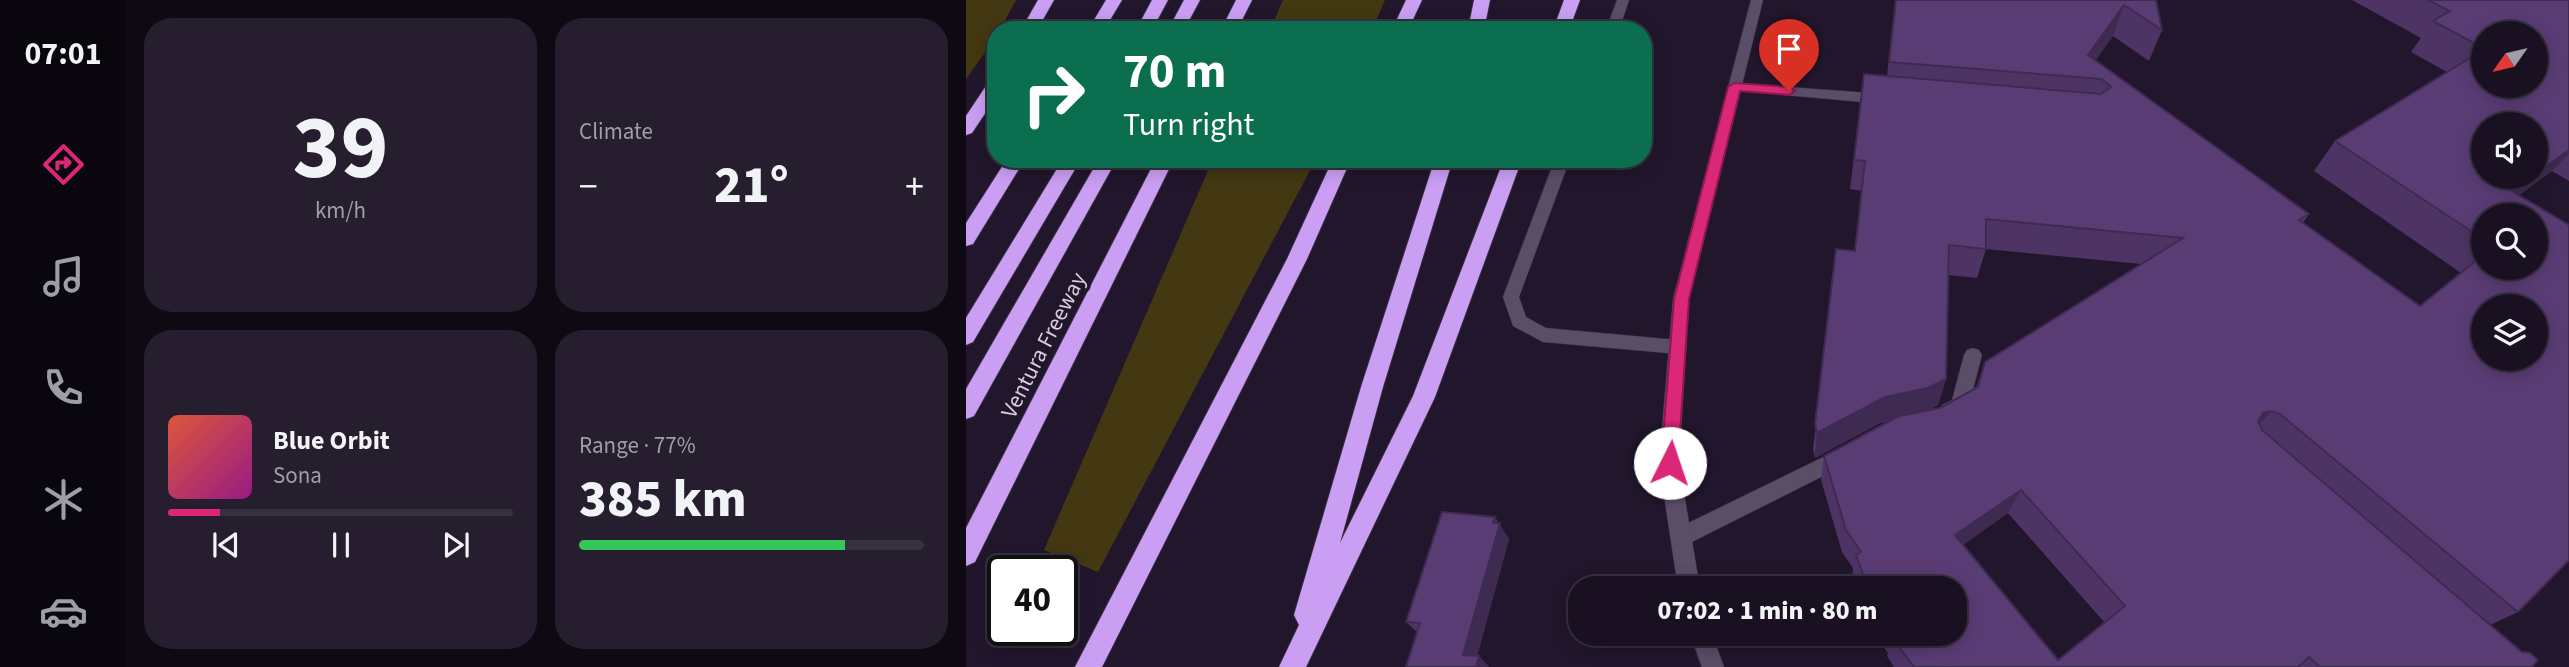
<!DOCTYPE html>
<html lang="en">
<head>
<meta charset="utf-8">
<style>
	:root { --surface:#191021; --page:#261e2e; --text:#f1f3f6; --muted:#9f9da5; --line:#37303f; --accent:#db2777 }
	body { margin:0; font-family:"Source Sans 3",sans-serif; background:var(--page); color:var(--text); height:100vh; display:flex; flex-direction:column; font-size:26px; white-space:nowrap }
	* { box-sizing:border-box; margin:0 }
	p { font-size:23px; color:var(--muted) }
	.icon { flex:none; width:38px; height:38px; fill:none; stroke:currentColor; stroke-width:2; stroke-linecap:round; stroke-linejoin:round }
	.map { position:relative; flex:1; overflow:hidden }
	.sheet { display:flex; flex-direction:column; gap:18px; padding:18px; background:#0e0912; width:840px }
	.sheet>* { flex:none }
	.guide { position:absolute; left:21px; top:21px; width:665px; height:147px; border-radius:28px; box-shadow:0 4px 18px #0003,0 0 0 2px var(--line); background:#0b6e4f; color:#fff; overflow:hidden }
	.needle { width:46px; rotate:236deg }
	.tools { position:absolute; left:1505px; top:21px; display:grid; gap:14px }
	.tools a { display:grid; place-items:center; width:77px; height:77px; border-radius:50%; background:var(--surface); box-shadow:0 4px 18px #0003,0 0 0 2px var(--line); font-size:35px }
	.speed { position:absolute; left:21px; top:555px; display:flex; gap:14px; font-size:35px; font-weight:700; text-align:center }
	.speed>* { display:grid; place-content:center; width:91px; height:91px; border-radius:50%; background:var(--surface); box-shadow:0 4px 18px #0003,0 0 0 2px var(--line); line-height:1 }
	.speed .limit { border:4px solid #111; border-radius:10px; background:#fff; color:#111 }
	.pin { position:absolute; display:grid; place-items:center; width:60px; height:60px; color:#fff; margin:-72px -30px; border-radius:50% 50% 50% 0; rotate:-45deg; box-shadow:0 0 7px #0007 }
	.pin .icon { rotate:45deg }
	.me { position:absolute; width:77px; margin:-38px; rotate:4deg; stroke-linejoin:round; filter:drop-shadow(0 0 5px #0008) }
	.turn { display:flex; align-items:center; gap:24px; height:147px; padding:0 21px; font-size:32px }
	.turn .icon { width:91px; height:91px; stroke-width:2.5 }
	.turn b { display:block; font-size:49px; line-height:60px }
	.big { font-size:52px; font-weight:800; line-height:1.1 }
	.sheet .widget { flex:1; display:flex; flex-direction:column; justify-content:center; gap:10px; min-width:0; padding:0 24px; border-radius:28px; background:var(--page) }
	.sheet .dial { align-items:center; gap:0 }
	.dial b { font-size:91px; line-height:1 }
	.song { display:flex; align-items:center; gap:21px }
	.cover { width:84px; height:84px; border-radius:10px; background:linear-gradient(135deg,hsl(10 70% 55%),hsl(310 70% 35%)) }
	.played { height:7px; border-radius:4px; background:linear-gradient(90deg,var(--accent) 15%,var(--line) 15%) }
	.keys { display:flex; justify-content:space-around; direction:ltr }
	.heat { display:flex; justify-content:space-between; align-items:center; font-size:38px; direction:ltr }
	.charge { height:10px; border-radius:5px; background:linear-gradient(90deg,#34c759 77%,var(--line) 0) }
	.sheet .tiles { flex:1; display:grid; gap:18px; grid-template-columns:repeat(2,1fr) }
	.trip { position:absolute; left:602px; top:576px; width:399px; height:70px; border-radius:28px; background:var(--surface); box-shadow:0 4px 18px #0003,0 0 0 2px var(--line); font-weight:800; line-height:70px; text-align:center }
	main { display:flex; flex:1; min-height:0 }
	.tab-bar { display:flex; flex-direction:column; width:126px; justify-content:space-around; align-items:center; background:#0a060d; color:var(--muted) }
	.tab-bar .icon { width:49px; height:49px }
	.tab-bar .current { color:var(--accent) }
	.tab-bar b { font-size:32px; color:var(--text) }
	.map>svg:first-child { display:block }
	.green { fill:#433811 }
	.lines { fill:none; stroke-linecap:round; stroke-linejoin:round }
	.service-casing { stroke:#372f40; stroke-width:1 }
	.tertiary-casing { stroke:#372f40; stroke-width:1 }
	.motorway-casing { stroke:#372f40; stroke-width:2 }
	.service { fill:#5a4d67; fill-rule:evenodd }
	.tertiary { fill:#5a4d67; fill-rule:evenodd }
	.motorway { fill:#ca9ff3; fill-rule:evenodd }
	.wall { fill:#4d3465; fill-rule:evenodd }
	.shaded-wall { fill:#3f2a52 }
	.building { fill:#5a3c75; stroke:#3f2a52; stroke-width:2; fill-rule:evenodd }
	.route { fill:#db2777; stroke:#8e194d; stroke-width:2 }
	.labels { text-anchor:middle; stroke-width:7; stroke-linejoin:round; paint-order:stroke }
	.street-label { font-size:23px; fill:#d5cedd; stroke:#21162c }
</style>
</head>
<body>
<main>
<nav class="tab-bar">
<b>07:01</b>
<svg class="icon current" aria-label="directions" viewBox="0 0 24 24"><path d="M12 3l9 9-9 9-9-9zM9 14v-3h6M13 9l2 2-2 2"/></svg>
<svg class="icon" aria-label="music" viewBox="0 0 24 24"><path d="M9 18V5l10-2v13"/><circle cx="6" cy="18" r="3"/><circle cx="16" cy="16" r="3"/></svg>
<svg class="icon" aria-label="phone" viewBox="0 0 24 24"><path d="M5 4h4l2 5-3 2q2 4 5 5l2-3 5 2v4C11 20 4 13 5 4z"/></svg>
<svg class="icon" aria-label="climate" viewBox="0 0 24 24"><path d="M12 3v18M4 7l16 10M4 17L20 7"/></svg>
<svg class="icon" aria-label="car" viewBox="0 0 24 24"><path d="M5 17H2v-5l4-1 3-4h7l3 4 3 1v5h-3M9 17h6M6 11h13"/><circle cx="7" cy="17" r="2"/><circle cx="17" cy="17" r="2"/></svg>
</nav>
<section class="sheet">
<div class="tiles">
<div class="widget dial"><b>39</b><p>km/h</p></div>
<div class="widget"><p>Climate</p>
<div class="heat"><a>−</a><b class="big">21°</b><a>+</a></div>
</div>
<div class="widget">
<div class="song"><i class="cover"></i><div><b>Blue Orbit</b><p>Sona</p></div></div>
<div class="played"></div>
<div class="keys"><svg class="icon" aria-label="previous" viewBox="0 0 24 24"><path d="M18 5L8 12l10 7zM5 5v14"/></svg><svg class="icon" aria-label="pause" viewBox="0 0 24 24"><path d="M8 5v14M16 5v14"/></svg><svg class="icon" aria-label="next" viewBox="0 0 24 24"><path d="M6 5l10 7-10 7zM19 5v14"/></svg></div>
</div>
<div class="widget"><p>Range · 77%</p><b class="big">385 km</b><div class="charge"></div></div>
</div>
</section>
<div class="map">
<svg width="1603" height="667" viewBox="0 0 1603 667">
	<rect width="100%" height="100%" fill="#21162c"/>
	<g class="green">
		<polygon points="0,0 50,0 34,30 30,30 30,37 0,79"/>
		<polygon points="317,0 419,0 406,30 304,30"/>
		<polygon points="247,159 350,159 132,572 78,550"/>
	</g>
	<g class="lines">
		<g class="service-casing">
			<g id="service">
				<polygon points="651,0 663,0 653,30 640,30"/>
				<polygon points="768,83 918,94 925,99 918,104 763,90 761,87"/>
				<polygon points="589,159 604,159 553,297 560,317 580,328 712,340 718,342 721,347 718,352 712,354 577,342 547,326 537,297"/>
				<path d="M1007 348 1013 350 1016 355 1003 405C999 415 987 420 976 417L974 411 976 405 986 400 998 355 1001 350Z"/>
				<polygon points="878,447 885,450 888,456 885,462 722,544 715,547 708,544 705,537 708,530"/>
			</g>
		</g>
		<g class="tertiary-casing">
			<g id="tertiary">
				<polygon points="785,0 797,0 723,299 713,463 734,588 712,588 693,463 707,299"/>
				<polygon points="724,634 746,634 758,667 736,667"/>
			</g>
		</g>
		<g class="motorway-casing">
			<g id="motorway">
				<polygon points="72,0 88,0 71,30 55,30"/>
				<polygon points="140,0 156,0 138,30 122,30"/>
				<polygon points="186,0 202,0 186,30 170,30"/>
				<polygon points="218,0 234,0 218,30 202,30"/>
				<polygon points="270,0 286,0 271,30 255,30"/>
				<polygon points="440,0 456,0 442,30 426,30"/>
				<polygon points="508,0 524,0 518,30 502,30"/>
				<polygon points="598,0 614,0 603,30 587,30"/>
				<polygon points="30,79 30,97 6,133 0,135 0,116 24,80"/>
				<polygon points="41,159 59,159 7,244 0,246 0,223"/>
				<polygon points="97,159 115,159 7,342 0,345 0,318"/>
				<polygon points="133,159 151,159 8,416 0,419 0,389"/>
				<polygon points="190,159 208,159 9,562 0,566 0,528"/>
				<polygon points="367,159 385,159 341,259 136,667 109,667 321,259"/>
				<polygon points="469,159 487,159 417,387 374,543 447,396 538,159 556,159 469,397 340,667 313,667 333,625 328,615 395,387"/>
			</g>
		</g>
		<use href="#service" class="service"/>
		<use href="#tertiary" class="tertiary"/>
		<use href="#motorway" class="motorway"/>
	</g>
	<g class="wall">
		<path d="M929 0H1190L1196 30 1183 61 1147 36 1129 61 1343 214 1337 223 1454 306 1495 273 1348 171 1369 141 1481 72 1445 52 1455 38 1386 0H1603V181L1586 171 1553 195 1603 225V560L1552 612 1524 625 1556 652 1564 653 1572 660 1566 667H928L921 656 922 653 911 638 913 634H989V588H890L886 576 887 568 876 552 855 480 858 456 925 421 914 423 849 458 847 449 870 249 889 251 896 191 884 189 898 74 921 76ZM1517 33H1570V86H1517ZM1517 124H1570V177H1517ZM1517 215H1570V268H1517ZM1020 249 1175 264 1019 362 1010 388 974 408 962 410 972 405 980 379 982 275 1011 278ZM1517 306H1570V359H1517ZM1042 513 1139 623 1092 660 997 545Z"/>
		<polygon points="529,517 543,539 511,656 513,656 523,667 440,667 451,632 440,622"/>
	</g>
	<g class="shaded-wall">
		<polygon points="1158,5 1147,36 1117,78 1122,55"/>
		<polygon points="1603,150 1603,154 1586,171 1525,215 1546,191 1566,177 1570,177 1570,174"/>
		<polygon points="980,379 972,405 955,415 914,423 849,458 851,433 919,397"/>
		<polygon points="1306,411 1283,436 1297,413"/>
		<polygon points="1055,490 1042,513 980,557 989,535"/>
		<polygon points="529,517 543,539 508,667 497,655"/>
		<polygon points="513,656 523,667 510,667"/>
	</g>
	<g class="building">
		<path d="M930 0H1190L1196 30 1158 5 1122 55 1343 214 1333 220 1454 306 1517 255V268H1570V215H1517V239L1369 141 1517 50V86H1570V33H1517V48L1467 21 1484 11 1462 0H1603V150L1570 174V124H1517V177H1566L1546 191 1603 225V560L1552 612 1314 414 1306 411 1297 413 1292 421 1296 430 1556 652 1564 653 1572 660 1566 667H1354L1343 657 1332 667H948L927 639 930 637 927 634H989V588H902L890 555 895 552 880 530 858 456 933 416 974 408 1012 387 1019 362 1217 238 1020 219V249L983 245 980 379 962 388 919 397 851 433 849 424 870 249 889 251 899 161 888 160 898 74 1135 94 1145 87 1136 79 923 62ZM1517 306H1570V359H1517ZM1055 490 1159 606 1092 660 989 535Z"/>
		<polygon points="476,512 529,517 527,523 534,523 497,655 513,656 510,667 440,667 454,623 440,622"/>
	</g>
	<polygon class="route" points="768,83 823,87 829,91 823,95 774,91 723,299 712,463 710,468 704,470 697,468 695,463 708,299 762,87"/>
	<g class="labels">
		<g class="street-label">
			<text transform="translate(77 345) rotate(-63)" y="8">Ventura Freeway</text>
		</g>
	</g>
</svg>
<div class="tools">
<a><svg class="needle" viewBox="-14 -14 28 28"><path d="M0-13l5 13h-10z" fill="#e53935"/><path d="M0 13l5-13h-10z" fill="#9f9da5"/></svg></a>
<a><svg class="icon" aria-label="sound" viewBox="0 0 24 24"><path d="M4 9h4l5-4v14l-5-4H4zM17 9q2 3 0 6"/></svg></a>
<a><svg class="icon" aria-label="search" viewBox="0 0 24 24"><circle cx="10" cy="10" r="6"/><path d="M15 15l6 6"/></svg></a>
<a><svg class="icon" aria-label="layers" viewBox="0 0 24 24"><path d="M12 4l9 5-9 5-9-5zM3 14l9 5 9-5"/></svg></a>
</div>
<div class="speed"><div class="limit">40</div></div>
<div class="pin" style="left:823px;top:91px;background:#d93025"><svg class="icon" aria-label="arrive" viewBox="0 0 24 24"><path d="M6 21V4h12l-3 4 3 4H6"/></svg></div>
<svg class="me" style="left:704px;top:463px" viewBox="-20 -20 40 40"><circle r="19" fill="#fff"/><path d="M0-13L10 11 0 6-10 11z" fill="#db2777"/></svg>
<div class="trip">07:02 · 1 min · 80 m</div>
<div class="guide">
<div class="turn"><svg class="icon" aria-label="right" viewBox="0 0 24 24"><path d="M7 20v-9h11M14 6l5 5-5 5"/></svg><div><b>70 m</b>Turn right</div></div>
</div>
</div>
</main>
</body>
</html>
